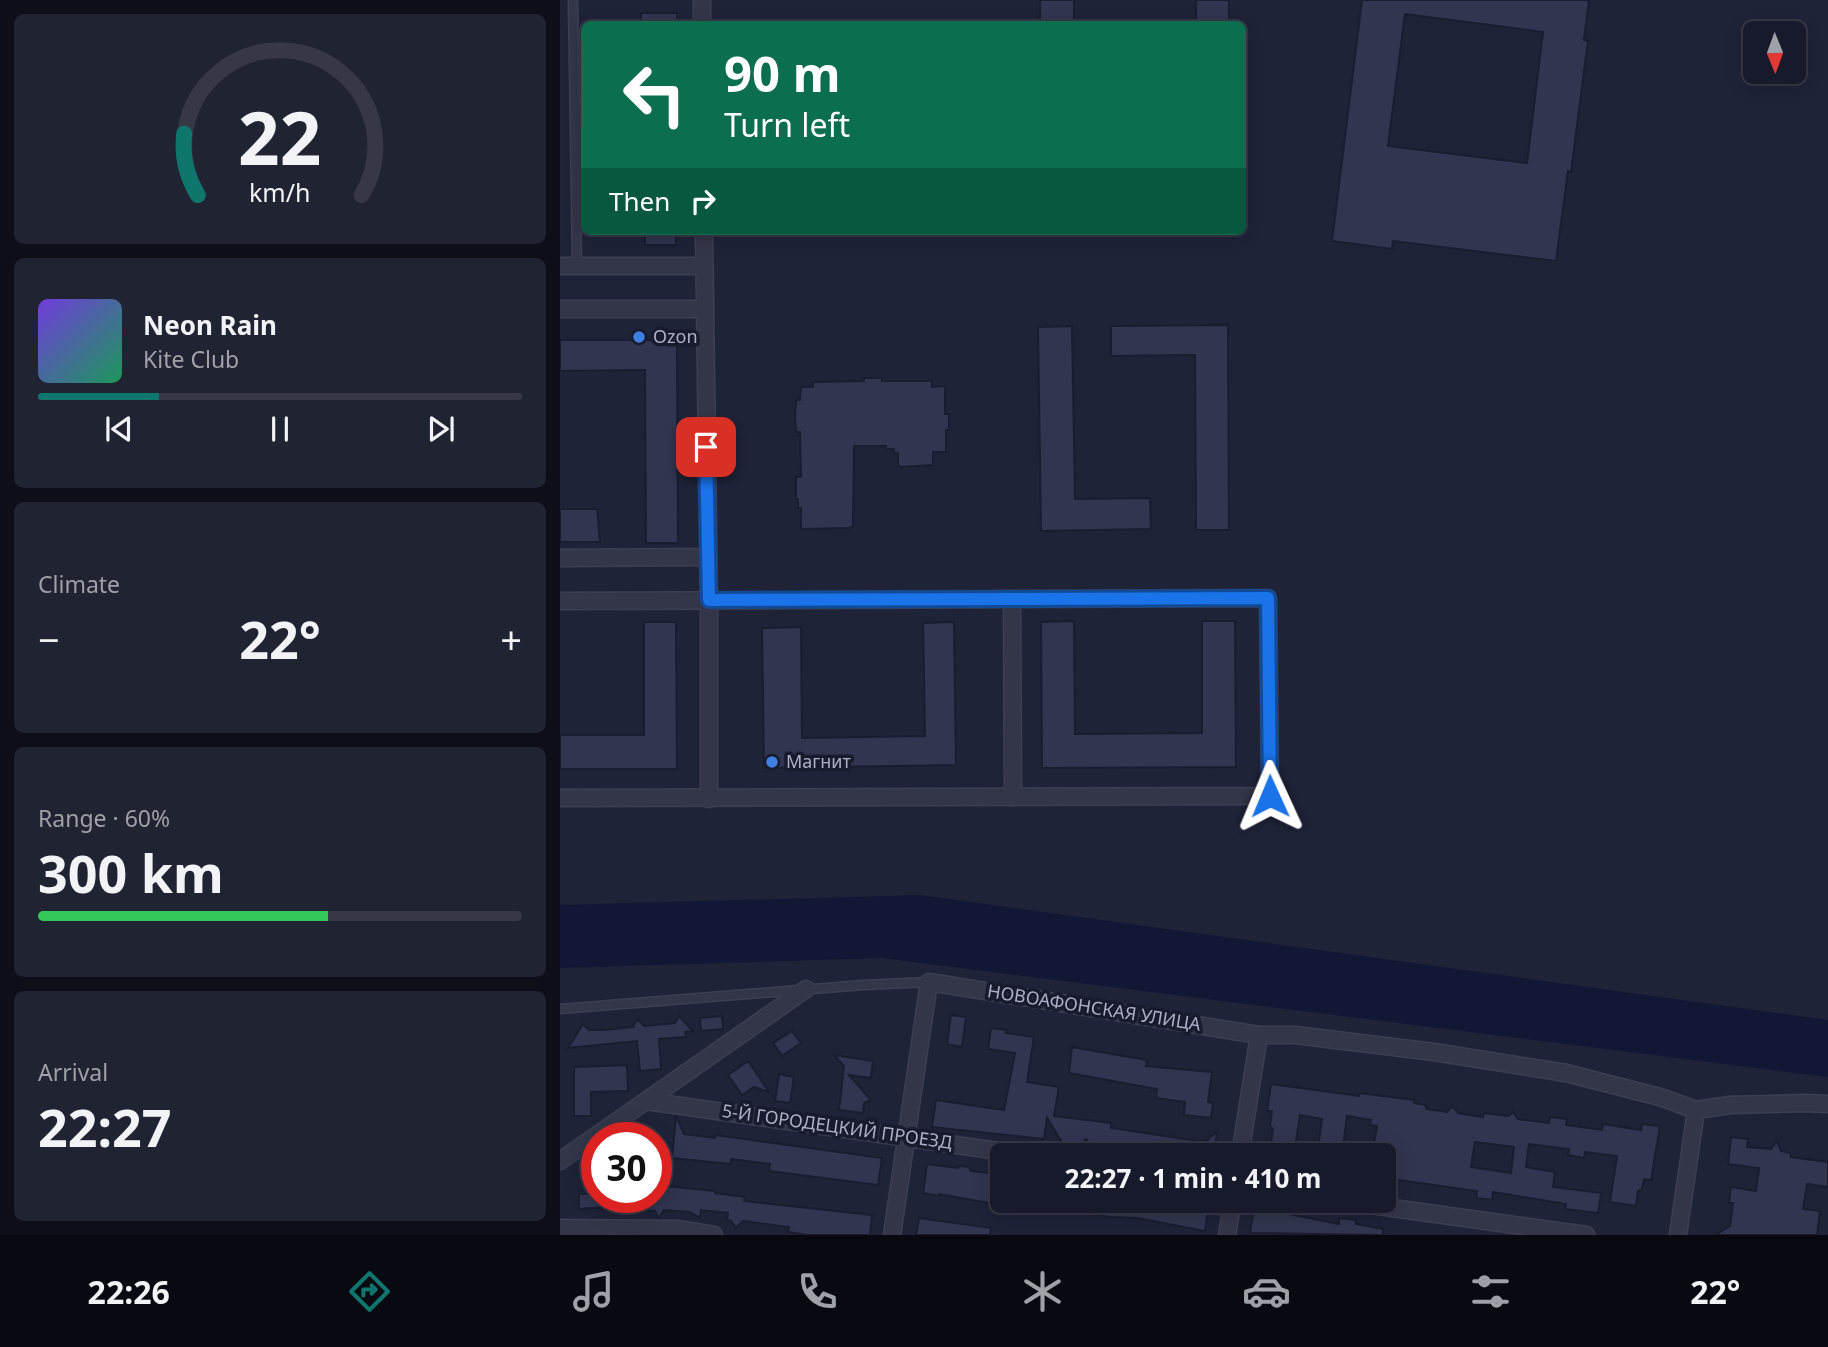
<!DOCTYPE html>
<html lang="en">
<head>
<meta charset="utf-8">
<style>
	:root { --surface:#171a2a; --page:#202332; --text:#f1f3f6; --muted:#9ea1a8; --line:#363847; --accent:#0f766e }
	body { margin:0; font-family:"Noto Sans",sans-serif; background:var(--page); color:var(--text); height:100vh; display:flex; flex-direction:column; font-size:26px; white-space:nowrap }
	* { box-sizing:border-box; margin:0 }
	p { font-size:23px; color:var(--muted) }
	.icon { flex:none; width:38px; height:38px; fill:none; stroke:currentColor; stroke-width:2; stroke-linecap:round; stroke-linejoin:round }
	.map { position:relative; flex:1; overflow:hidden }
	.details { display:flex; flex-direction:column; gap:14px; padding:14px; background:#0d0e17; width:560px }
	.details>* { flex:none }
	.banner { position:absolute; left:21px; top:21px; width:665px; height:214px; border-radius:10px; box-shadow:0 4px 18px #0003,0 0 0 2px var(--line); background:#0b6e4f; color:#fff; overflow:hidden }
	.needle { width:46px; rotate:179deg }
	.controls { position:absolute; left:1183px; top:21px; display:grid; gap:14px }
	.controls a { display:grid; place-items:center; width:63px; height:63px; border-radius:10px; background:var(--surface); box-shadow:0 4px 18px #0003,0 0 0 2px var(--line); font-size:35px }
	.speed { position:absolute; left:21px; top:1122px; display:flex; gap:14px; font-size:35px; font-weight:700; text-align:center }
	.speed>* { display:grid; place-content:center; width:91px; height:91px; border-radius:50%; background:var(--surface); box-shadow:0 4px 18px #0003,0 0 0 2px var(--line); line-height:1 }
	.speed .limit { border:10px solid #d22; background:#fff; color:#111 }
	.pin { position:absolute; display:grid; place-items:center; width:60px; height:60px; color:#fff; margin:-30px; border-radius:14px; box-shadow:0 4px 10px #0006 }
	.me { position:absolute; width:77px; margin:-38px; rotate:359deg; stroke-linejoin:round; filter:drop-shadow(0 0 5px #0008) }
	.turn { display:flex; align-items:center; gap:24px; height:147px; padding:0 28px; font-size:32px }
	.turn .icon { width:91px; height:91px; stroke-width:2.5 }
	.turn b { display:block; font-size:49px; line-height:60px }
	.then { display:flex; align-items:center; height:66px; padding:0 28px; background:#0003; gap:14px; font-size:26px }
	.big { font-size:52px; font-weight:700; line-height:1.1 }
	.details .widget { flex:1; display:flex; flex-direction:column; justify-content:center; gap:10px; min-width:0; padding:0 24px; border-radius:10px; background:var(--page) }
	.details .dial { align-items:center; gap:0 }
	.dial svg { height:182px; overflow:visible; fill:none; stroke:var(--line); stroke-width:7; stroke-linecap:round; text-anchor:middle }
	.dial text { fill:var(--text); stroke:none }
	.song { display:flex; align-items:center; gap:21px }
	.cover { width:84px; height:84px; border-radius:10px; background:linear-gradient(135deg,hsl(260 70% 55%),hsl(150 70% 35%)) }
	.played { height:7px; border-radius:4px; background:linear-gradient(90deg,var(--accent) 25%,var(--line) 25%) }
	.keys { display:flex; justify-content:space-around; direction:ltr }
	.heat { display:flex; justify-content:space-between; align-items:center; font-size:38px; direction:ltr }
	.charge { height:10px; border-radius:5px; background:linear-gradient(90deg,#34c759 60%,var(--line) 0) }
	.trip { position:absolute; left:430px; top:1143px; width:406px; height:70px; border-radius:10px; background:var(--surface); box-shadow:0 4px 18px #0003,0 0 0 2px var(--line); font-weight:700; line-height:70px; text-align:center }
	.tab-bar { display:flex; height:112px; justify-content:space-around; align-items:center; background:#090a11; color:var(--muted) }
	.tab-bar .icon { width:49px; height:49px }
	.tab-bar .selected { color:var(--accent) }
	.tab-bar b { font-size:32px; color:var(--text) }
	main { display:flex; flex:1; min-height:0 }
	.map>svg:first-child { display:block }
	.green { fill:#213039 }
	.water { fill:#131736 }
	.building { fill:#313550; stroke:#1a1d2f; stroke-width:2; fill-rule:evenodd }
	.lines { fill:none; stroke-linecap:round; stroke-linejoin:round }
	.service-casing { stroke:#3c3f52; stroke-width:11 }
	.minor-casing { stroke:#3c3f52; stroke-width:19 }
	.service { stroke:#333649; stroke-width:8 }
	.minor { stroke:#333649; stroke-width:16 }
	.route-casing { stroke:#114b97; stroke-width:18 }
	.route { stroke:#1a73e8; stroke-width:12 }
	.shop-dot { fill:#3f7fe0; stroke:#181b2d; stroke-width:2.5 }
	.labels { text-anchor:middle; stroke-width:7; stroke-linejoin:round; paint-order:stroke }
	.poi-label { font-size:18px; fill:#adafc6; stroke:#181b2d; text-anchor:start }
	.street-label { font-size:18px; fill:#adafc6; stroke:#181b2d }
</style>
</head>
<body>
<main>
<section class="details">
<div class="widget dial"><svg viewBox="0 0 100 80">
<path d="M14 69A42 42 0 1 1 86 69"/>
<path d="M14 69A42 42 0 0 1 8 42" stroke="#0f766e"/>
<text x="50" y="56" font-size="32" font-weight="700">22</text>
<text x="50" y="72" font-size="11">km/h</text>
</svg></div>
<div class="widget">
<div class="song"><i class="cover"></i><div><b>Neon Rain</b><p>Kite Club</p></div></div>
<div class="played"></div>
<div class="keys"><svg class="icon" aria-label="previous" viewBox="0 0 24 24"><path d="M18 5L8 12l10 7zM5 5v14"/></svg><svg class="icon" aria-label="pause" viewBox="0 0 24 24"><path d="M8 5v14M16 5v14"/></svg><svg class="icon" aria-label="next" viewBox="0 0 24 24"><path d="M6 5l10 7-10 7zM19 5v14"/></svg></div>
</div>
<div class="widget"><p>Climate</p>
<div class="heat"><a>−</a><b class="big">22°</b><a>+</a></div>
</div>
<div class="widget"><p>Range · 60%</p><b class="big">300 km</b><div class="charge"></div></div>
<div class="widget"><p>Arrival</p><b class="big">22:27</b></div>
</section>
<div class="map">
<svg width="1268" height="1235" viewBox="0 0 1268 1235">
	<rect width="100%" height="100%" fill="#1f2338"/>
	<rect class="green" x="20" y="108" width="4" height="60"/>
	<polygon class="water" points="360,895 1268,1020 1268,1077 321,958 0,968 0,905"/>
	<g class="building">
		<rect x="480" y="0" width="34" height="24"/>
		<rect x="636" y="0" width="33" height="24"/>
		<path d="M802 0H1029L1024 40 1028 41 1011 172 1008 171 996 261 833 241 832 249 772 241ZM845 14 983 32 967 163 828 146Z"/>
		<rect x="81" y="13" width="36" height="11"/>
		<rect x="85" y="231" width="31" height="14"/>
		<polygon points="668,325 669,530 636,530 635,355 551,356 551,326"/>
		<polygon points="512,326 515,499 590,498 591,529 481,531 478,327"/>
		<polygon points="0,340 117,340 118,543 86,543 85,370 0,371"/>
		<polygon points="304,378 322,378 322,381 372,381 372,387 385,386 385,414 389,414 389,430 386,430 386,452 373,452 373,465 340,467 338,465 338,453 334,453 334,449 326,449 326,446 294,446 293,526 290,528 241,529 241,508 238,508 238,499 236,499 236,477 241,477 240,432 236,432 235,417 236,400 240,400 241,387 253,387 253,382 304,381"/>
		<polygon points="0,509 37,509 40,542 0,542"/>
		<polygon points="514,621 515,734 642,733 642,621 675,621 676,767 482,768 481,622"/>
		<polygon points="84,622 116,622 117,769 0,769 0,735 84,735"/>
		<polygon points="394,622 396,765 204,768 202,628 241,627 242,738 365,736 363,623"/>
		<polygon points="391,1015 406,1017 402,1047 387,1044"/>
		<polygon points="119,1016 133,1031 125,1032 126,1037 99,1039 101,1069 80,1071 77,1041 8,1048 23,1024 29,1030 43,1030 73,1027 77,1019 84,1026 115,1023"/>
		<polygon points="162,1016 163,1029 141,1031 140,1018"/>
		<polygon points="431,1028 447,1030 446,1033 474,1037 467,1082 499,1087 494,1116 551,1123 551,1128 645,1142 657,1131 654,1155 558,1155 535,1152 526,1139 515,1150 506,1149 487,1118 484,1139 372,1127 376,1100 444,1110 455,1053 428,1049"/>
		<polygon points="232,1031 241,1043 222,1056 213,1043"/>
		<polygon points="512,1047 587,1060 586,1066 652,1072 648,1102 653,1103 651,1118 624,1115 625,1102 596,1098 597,1089 509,1073"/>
		<polygon points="274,1055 313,1061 311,1078 289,1075 311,1100 304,1103 303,1113 279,1110 284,1066"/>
		<polygon points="188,1061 197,1074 209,1092 194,1087 182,1095 168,1075"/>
		<polygon points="67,1065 68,1091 31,1092 31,1116 14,1116 14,1067"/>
		<polygon points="219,1074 234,1077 230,1103 215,1101"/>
		<path d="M711 1084 799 1096 800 1093 854 1100V1103L865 1105 867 1109 887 1112 893 1106 898 1113 923 1117 924 1113 948 1116 953 1112 958 1119 989 1123 990 1117 1007 1119 1006 1125 1042 1130 1043 1124 1081 1130 1082 1124 1100 1126 1091 1180 1084 1179 1082 1189 1078 1191 1076 1206 1050 1202 1057 1156 1025 1152 1024 1158 1008 1155 1009 1149 969 1144 966 1167 995 1172 993 1187 1041 1193 1038 1213 1005 1209 1006 1204 933 1192 932 1200 916 1198 917 1191 824 1178V1155H812L817 1126 810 1125 811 1120 787 1116 782 1155H757L762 1119 740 1115 734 1155H709L713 1129 710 1126 712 1111H707ZM915 1142 954 1147 951 1173 911 1167Z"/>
		<polygon points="116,1116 124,1134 155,1138 156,1135 322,1158 318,1185 209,1171 210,1164 171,1159 170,1164 112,1158"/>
		<polygon points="1171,1137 1188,1139 1187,1147 1211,1149 1217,1141 1221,1151 1230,1153 1231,1157 1268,1162 1268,1187 1247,1184 1243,1209 1260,1211 1257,1235 1155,1235 1170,1226 1173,1203 1169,1203 1171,1187 1196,1191 1199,1168 1168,1164"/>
		<polygon points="367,1164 398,1168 400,1166 409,1167 411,1171 438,1174 434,1204 379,1194 379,1196 363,1193"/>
		<polygon points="96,1185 155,1191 155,1193 185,1197 184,1201 312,1215 310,1235 247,1235 228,1232 229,1227 183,1221 176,1228 171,1221 167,1220 168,1213 141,1210 140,1218 130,1212 104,1210 99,1218 95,1211 46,1207 19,1209 19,1194 37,1194 37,1197 96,1197"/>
		<polygon points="487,1200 624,1200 649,1204 645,1231 577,1218 550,1217 487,1208"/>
		<polygon points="694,1207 779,1224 779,1218 796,1220 796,1224 823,1229 823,1235 690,1233"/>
		<polygon points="359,1218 431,1228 430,1235 356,1235"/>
	</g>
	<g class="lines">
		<g class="service-casing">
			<g id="service">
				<polyline points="13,0 17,266"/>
				<polyline points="0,1009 303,985 369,982"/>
			</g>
		</g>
		<g class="minor-casing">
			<g id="minor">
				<polyline points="142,0 142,24"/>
				<polyline points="144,231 149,600 149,799"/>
				<polyline points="0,266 144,266"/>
				<polyline points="0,309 144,309"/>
				<polyline points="0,558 148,557"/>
				<polyline points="452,599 453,797"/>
				<polyline points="0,601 708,598 710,796 0,798"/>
				<polyline points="86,1101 467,1155"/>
				<polyline points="680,1155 699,1035"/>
				<polyline points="0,1161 246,989"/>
				<polyline points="775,1200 1026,1235"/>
				<polyline points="0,1228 117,1229 154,1235"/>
				<polyline points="332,1235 369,982 699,1035 735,1035 874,1052 1006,1073 1100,1097 1136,1110 1170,1105 1244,1103 1268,1104"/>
				<polyline points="667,1235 673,1200"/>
				<polyline points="1118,1235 1136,1110"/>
			</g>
		</g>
		<use href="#service" class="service"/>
		<use href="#minor" class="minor"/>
	</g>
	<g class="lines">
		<g class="route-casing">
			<polyline id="route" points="146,447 149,600 708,598 710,796"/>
		</g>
		<use href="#route" class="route"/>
	</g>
	<g class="shop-dot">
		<circle cx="79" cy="337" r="7"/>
		<circle cx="212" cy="762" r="7"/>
	</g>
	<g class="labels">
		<g class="poi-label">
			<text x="93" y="343">Ozon</text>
			<text x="226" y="768">Магнит</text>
		</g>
		<g class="street-label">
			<text transform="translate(534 1008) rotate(9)" y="6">НОВОАФОНСКАЯ УЛИЦА</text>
			<text transform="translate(277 1127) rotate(8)" y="6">5-Й ГОРОДЕЦКИЙ ПРОЕЗД</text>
		</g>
	</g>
</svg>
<div class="controls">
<a><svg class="needle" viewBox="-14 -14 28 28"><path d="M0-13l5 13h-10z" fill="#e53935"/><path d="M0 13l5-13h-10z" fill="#9ea1a8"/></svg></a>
</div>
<div class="speed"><div class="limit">30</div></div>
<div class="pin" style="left:146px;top:447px;background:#d93025"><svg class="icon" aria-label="arrive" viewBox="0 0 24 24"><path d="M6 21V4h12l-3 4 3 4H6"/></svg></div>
<svg class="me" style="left:710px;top:796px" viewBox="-20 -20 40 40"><path d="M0-17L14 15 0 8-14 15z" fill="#1a73e8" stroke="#fff" stroke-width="4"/></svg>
<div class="trip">22:27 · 1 min · 410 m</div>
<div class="banner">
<div class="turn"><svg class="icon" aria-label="left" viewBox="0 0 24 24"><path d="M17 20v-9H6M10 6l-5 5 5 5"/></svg><div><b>90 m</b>Turn left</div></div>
<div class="then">Then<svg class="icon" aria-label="right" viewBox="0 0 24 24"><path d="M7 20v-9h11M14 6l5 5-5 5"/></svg></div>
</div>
</div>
</main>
<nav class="tab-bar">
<b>22:26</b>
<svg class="icon selected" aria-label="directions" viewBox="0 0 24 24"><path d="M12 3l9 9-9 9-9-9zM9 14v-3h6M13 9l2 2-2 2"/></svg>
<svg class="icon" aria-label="music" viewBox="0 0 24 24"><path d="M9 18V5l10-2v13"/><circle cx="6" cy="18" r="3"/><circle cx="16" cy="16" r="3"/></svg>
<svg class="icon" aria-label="phone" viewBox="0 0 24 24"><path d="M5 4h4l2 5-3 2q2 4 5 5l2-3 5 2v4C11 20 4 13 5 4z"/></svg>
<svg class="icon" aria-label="climate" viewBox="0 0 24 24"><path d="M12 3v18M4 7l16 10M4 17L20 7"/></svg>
<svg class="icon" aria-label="car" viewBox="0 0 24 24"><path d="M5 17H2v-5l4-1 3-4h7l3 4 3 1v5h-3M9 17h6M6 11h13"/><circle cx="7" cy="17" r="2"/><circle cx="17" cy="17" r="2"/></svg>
<svg class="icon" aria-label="filters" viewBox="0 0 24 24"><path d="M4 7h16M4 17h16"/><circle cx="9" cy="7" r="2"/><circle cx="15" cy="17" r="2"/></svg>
<b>22°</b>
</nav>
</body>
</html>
